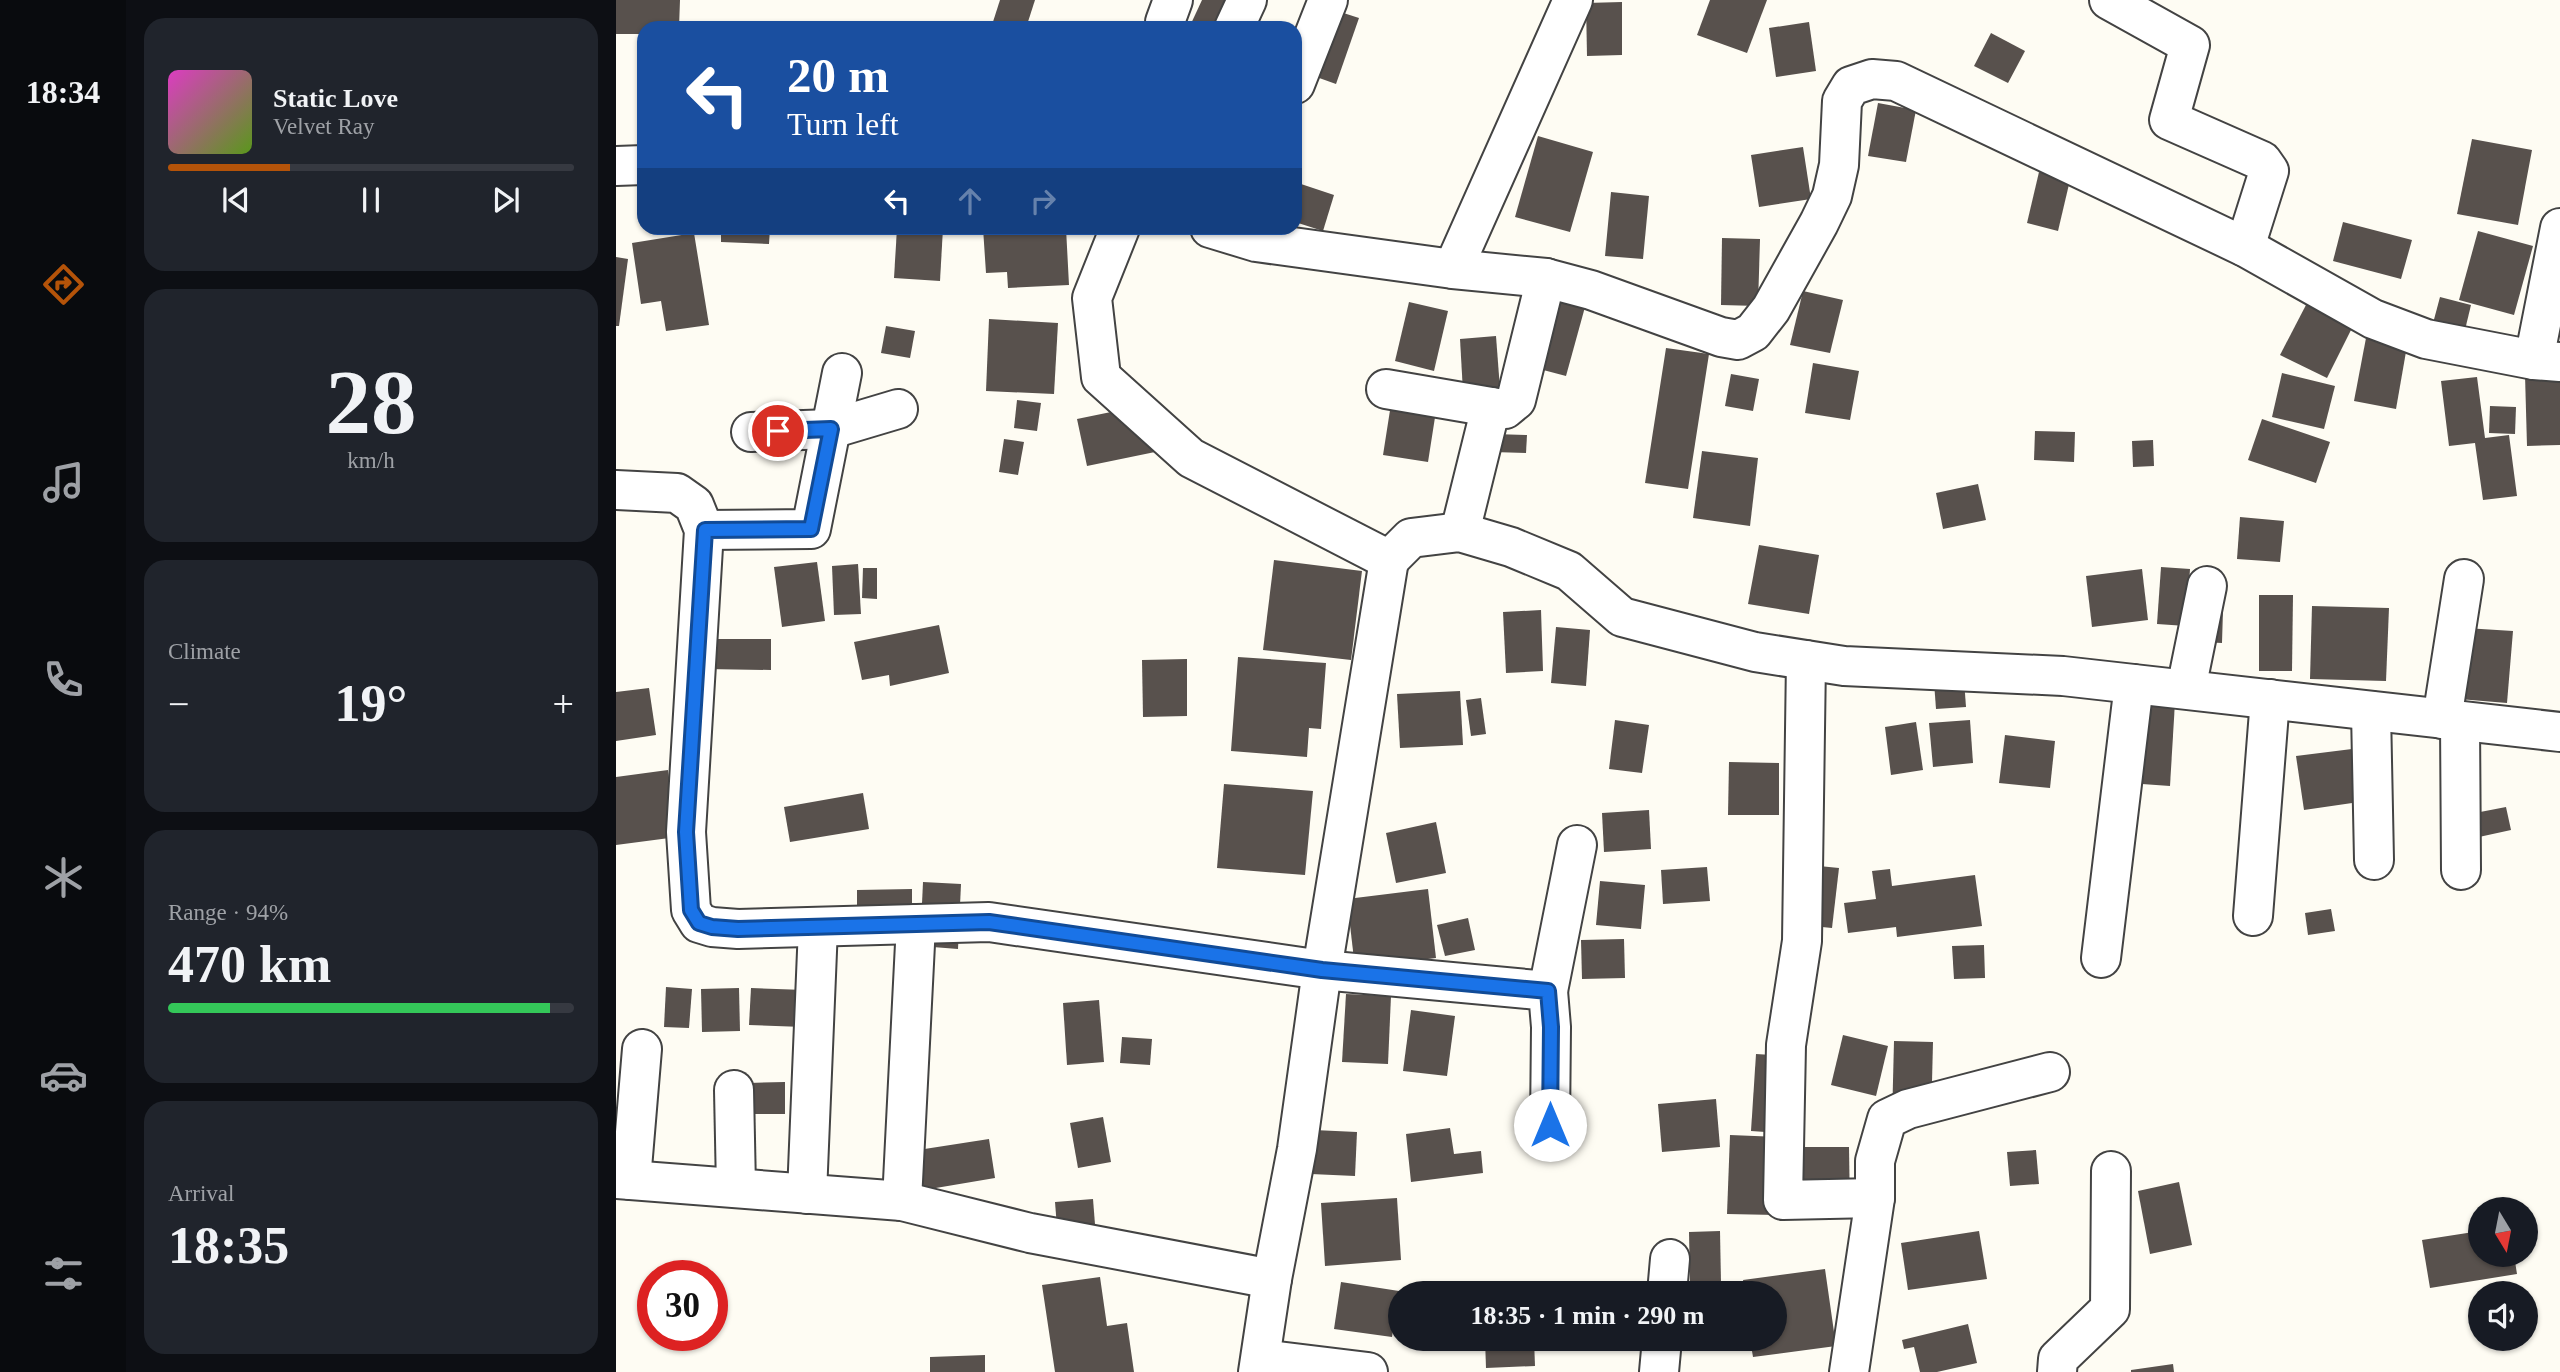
<!DOCTYPE html>
<html lang="en">
<head>
<meta charset="utf-8">
<style>
	:root { --surface:#171b24; --page:#20242c; --text:#f1f3f6; --muted:#9ea1a6; --line:#363941; --accent:#b45309 }
	body { margin:0; font-family:"Times New Roman",serif; background:var(--page); color:var(--text); height:100vh; display:flex; flex-direction:column; font-size:26px; white-space:nowrap }
	* { box-sizing:border-box; margin:0 }
	p { font-size:23px; color:var(--muted) }
	.icon { flex:none; width:38px; height:38px; fill:none; stroke:currentColor; stroke-width:2; stroke-linecap:round; stroke-linejoin:round }
	.map { position:relative; flex:1; overflow:hidden }
	.details { display:flex; flex-direction:column; gap:18px; padding:18px; background:#0d0f14; width:490px }
	.details>* { flex:none }
	.guide { position:absolute; left:21px; top:21px; width:665px; height:214px; border-radius:21px; box-shadow:0 2px 5px #0004; background:#1a4fa0; color:#fff; overflow:hidden }
	.needle { width:46px; rotate:170deg }
	.tools { position:absolute; left:1852px; top:1197px; display:grid; gap:14px }
	.tools a { display:grid; place-items:center; width:70px; height:70px; border-radius:50%; background:var(--surface); box-shadow:0 2px 5px #0004; font-size:35px }
	.speed { position:absolute; left:21px; top:1260px; display:flex; gap:14px; font-size:35px; font-weight:700; text-align:center }
	.speed>* { display:grid; place-content:center; width:91px; height:91px; border-radius:50%; background:var(--surface); box-shadow:0 2px 5px #0004; line-height:1 }
	.speed .limit { border:10px solid #d22; background:#fff; color:#111 }
	.pin { position:absolute; display:grid; place-items:center; width:60px; height:60px; color:#fff; margin:-30px; border:4px solid #fff; border-radius:50%; box-shadow:0 2px 7px #0007 }
	.me { position:absolute; width:77px; margin:-38px; rotate:0deg; stroke-linejoin:round; filter:drop-shadow(0 0 5px #0008) }
	.turn { display:flex; align-items:center; gap:24px; height:147px; padding:0 35px; font-size:32px }
	.turn .icon { width:91px; height:91px; stroke-width:2.5 }
	.turn b { display:block; font-size:49px; line-height:60px }
	.lanes { display:flex; align-items:center; height:66px; padding:0 35px; background:#0003; justify-content:center; gap:35px; direction:ltr }
	.lanes .off { opacity:.35 }
	.big { font-size:52px; font-weight:700; line-height:1.1 }
	.details .card { flex:1; display:flex; flex-direction:column; justify-content:center; gap:10px; min-width:0; padding:0 24px; border-radius:21px; background:var(--page) }
	.details .dial { align-items:center; gap:0 }
	.dial b { font-size:91px; line-height:1 }
	.song { display:flex; align-items:center; gap:21px }
	.cover { width:84px; height:84px; border-radius:10px; background:linear-gradient(135deg,hsl(310 70% 55%),hsl(90 70% 35%)) }
	.played { height:7px; border-radius:4px; background:linear-gradient(90deg,var(--accent) 30%,var(--line) 30%) }
	.keys { display:flex; justify-content:space-around; direction:ltr }
	.heat { display:flex; justify-content:space-between; align-items:center; font-size:38px; direction:ltr }
	.charge { height:10px; border-radius:5px; background:linear-gradient(90deg,#34c759 94%,var(--line) 0) }
	.trip { position:absolute; left:772px; top:1281px; width:399px; height:70px; border-radius:35px; background:var(--surface); box-shadow:0 2px 5px #0004; font-weight:700; line-height:70px; text-align:center }
	main { display:flex; flex:1; min-height:0 }
	.menu { display:flex; flex-direction:column; width:126px; justify-content:space-around; align-items:center; background:#090b0e; color:var(--muted) }
	.menu .icon { width:49px; height:49px }
	.menu .on { color:var(--accent) }
	.menu b { font-size:32px; color:var(--text) }
	.map>svg:first-child { display:block }
	.building { fill:#58514d }
	.lines { fill:none; stroke-linecap:round; stroke-linejoin:round }
	.minor-casing { stroke:#434343; stroke-width:42 }
	.minor { stroke:#fff; stroke-width:38 }
	.route-casing { stroke:#114b97; stroke-width:18 }
	.route { stroke:#1a73e8; stroke-width:12 }
</style>
</head>
<body>
<main>
<nav class="menu">
<b>18:34</b>
<svg class="icon on" aria-label="directions" viewBox="0 0 24 24"><path d="M12 3l9 9-9 9-9-9zM9 14v-3h6M13 9l2 2-2 2"/></svg>
<svg class="icon" aria-label="music" viewBox="0 0 24 24"><path d="M9 18V5l10-2v13"/><circle cx="6" cy="18" r="3"/><circle cx="16" cy="16" r="3"/></svg>
<svg class="icon" aria-label="phone" viewBox="0 0 24 24"><path d="M5 4h4l2 5-3 2q2 4 5 5l2-3 5 2v4C11 20 4 13 5 4z"/></svg>
<svg class="icon" aria-label="climate" viewBox="0 0 24 24"><path d="M12 3v18M4 7l16 10M4 17L20 7"/></svg>
<svg class="icon" aria-label="car" viewBox="0 0 24 24"><path d="M5 17H2v-5l4-1 3-4h7l3 4 3 1v5h-3M9 17h6M6 11h13"/><circle cx="7" cy="17" r="2"/><circle cx="17" cy="17" r="2"/></svg>
<svg class="icon" aria-label="filters" viewBox="0 0 24 24"><path d="M4 7h16M4 17h16"/><circle cx="9" cy="7" r="2"/><circle cx="15" cy="17" r="2"/></svg>
</nav>
<section class="details">
<div class="card">
<div class="song"><i class="cover"></i><div><b>Static Love</b><p>Velvet Ray</p></div></div>
<div class="played"></div>
<div class="keys"><svg class="icon" aria-label="previous" viewBox="0 0 24 24"><path d="M18 5L8 12l10 7zM5 5v14"/></svg><svg class="icon" aria-label="pause" viewBox="0 0 24 24"><path d="M8 5v14M16 5v14"/></svg><svg class="icon" aria-label="next" viewBox="0 0 24 24"><path d="M6 5l10 7-10 7zM19 5v14"/></svg></div>
</div>
<div class="card dial"><b>28</b><p>km/h</p></div>
<div class="card"><p>Climate</p>
<div class="heat"><a>−</a><b class="big">19°</b><a>+</a></div>
</div>
<div class="card"><p>Range · 94%</p><b class="big">470 km</b><div class="charge"></div></div>
<div class="card"><p>Arrival</p><b class="big">18:35</b></div>
</section>
<div class="map">
<svg width="1944" height="1372" viewBox="0 0 1944 1372">
	<rect width="100%" height="100%" fill="#fefcf3"/>
	<g class="building">
		<polygon points="0,0 64,0 63,28 28,28 28,34 0,34"/>
		<polygon points="384,0 419,0 410,28 375,28"/>
		<polygon points="586,0 618,0 616,28 573,28"/>
		<polygon points="1094,0 1151,0 1131,53 1081,35"/>
		<polygon points="1006,2 1006,55 971,56 970,3"/>
		<polygon points="715,9 743,18 720,84 692,74"/>
		<polygon points="1193,22 1200,71 1160,77 1153,28"/>
		<polygon points="1375,33 1409,51 1392,83 1358,66"/>
		<polygon points="1262,103 1300,110 1290,162 1252,156"/>
		<polygon points="922,136 977,152 954,232 899,217"/>
		<polygon points="1856,139 1916,150 1902,225 1841,214"/>
		<polygon points="1187,147 1195,199 1143,207 1135,155"/>
		<polygon points="1423,172 1454,180 1442,231 1411,223"/>
		<polygon points="679,182 718,195 707,231 679,222"/>
		<polygon points="995,192 1033,196 1027,259 989,256"/>
		<polygon points="1727,222 1796,240 1785,279 1717,261"/>
		<polygon points="105,228 154,228 153,244 105,242"/>
		<polygon points="281,228 327,228 324,281 278,278"/>
		<polygon points="367,228 450,228 453,285 392,288 391,272 370,273"/>
		<polygon points="1862,231 1917,246 1898,315 1843,300"/>
		<polygon points="78,233 93,325 50,331 45,301 25,304 16,243"/>
		<polygon points="1106,238 1144,239 1142,306 1105,305"/>
		<polygon points="0,257 12,259 3,326 0,326"/>
		<polygon points="1187,291 1227,300 1214,353 1174,345"/>
		<polygon points="931,297 969,307 950,376 912,366"/>
		<polygon points="1824,297 1855,305 1848,334 1816,327"/>
		<polygon points="793,302 832,311 818,371 779,361"/>
		<polygon points="1691,303 1737,326 1711,378 1664,355"/>
		<polygon points="373,319 442,323 438,394 370,391"/>
		<polygon points="270,326 299,331 294,358 265,353"/>
		<polygon points="880,336 884,389 847,392 844,339"/>
		<polygon points="1750,338 1791,346 1780,409 1738,401"/>
		<polygon points="1050,348 1093,354 1072,489 1029,483"/>
		<polygon points="1197,363 1243,371 1234,420 1189,413"/>
		<polygon points="1666,373 1719,386 1708,429 1656,417"/>
		<polygon points="1115,374 1143,379 1137,411 1109,406"/>
		<polygon points="1944,374 1944,445 1911,446 1909,375"/>
		<polygon points="1861,377 1869,438 1893,435 1901,496 1867,500 1859,443 1833,446 1825,381"/>
		<polygon points="401,400 425,403 421,431 398,428"/>
		<polygon points="775,404 820,411 812,462 767,455"/>
		<polygon points="529,405 539,452 471,466 461,419"/>
		<polygon points="1874,406 1900,407 1899,434 1873,433"/>
		<polygon points="1646,419 1714,442 1700,483 1632,460"/>
		<polygon points="1419,431 1459,432 1458,462 1418,460"/>
		<polygon points="878,434 911,435 910,453 877,452"/>
		<polygon points="388,439 408,442 402,475 383,472"/>
		<polygon points="1537,440 1538,466 1517,467 1516,441"/>
		<polygon points="1086,451 1142,458 1134,526 1077,518"/>
		<polygon points="1362,484 1370,520 1327,529 1320,493"/>
		<polygon points="1624,517 1668,521 1664,562 1621,559"/>
		<polygon points="1143,545 1203,555 1193,614 1132,604"/>
		<polygon points="658,560 746,571 735,660 647,650"/>
		<polygon points="201,562 209,621 166,627 158,567"/>
		<polygon points="242,564 245,614 218,615 216,566"/>
		<polygon points="1545,567 1574,569 1570,626 1541,624"/>
		<polygon points="247,568 261,568 261,599 246,598"/>
		<polygon points="1526,569 1532,620 1476,627 1470,576"/>
		<polygon points="1643,595 1677,595 1676,671 1643,671"/>
		<polygon points="1696,606 1773,608 1770,681 1694,679"/>
		<polygon points="1586,609 1607,610 1606,643 1585,642"/>
		<polygon points="925,610 927,671 890,673 887,612"/>
		<polygon points="323,625 333,673 274,686 273,675 246,680 238,642"/>
		<polygon points="940,627 974,630 970,686 935,683"/>
		<polygon points="1849,628 1897,631 1891,703 1843,699"/>
		<polygon points="90,639 155,639 155,670 90,669"/>
		<polygon points="622,657 710,663 705,729 693,728 691,757 615,751"/>
		<polygon points="571,659 571,716 527,717 526,660"/>
		<polygon points="1348,680 1350,707 1320,709 1318,682"/>
		<polygon points="33,688 40,735 0,741 0,692"/>
		<polygon points="844,691 847,745 784,748 781,694"/>
		<polygon points="865,698 870,734 855,736 850,700"/>
		<polygon points="1518,699 1559,702 1554,786 1512,783"/>
		<polygon points="999,720 1033,725 1026,773 993,769"/>
		<polygon points="1354,720 1357,763 1317,767 1313,723"/>
		<polygon points="1300,722 1307,770 1275,775 1269,727"/>
		<polygon points="1389,735 1439,741 1434,788 1383,783"/>
		<polygon points="1736,749 1743,802 1688,810 1680,756"/>
		<polygon points="1113,762 1163,763 1163,815 1112,815"/>
		<polygon points="52,770 61,837 0,845 0,777"/>
		<polygon points="608,784 697,791 689,875 601,868"/>
		<polygon points="247,793 253,829 174,842 168,807"/>
		<polygon points="1890,807 1895,830 1863,837 1859,813"/>
		<polygon points="1033,810 1035,849 988,852 986,813"/>
		<polygon points="820,822 830,873 780,883 770,833"/>
		<polygon points="1173,863 1223,868 1216,928 1166,923"/>
		<polygon points="1091,867 1094,901 1047,904 1045,870"/>
		<polygon points="1274,869 1276,886 1359,875 1366,926 1281,937 1280,927 1232,933 1228,903 1260,899 1256,871"/>
		<polygon points="984,881 1029,885 1025,929 980,925"/>
		<polygon points="307,882 345,884 342,949 304,946"/>
		<polygon points="296,889 296,934 241,935 241,890"/>
		<polygon points="812,889 820,958 739,968 731,899"/>
		<polygon points="1715,909 1719,931 1692,935 1689,913"/>
		<polygon points="852,918 859,950 829,956 821,925"/>
		<polygon points="1008,939 1009,978 966,979 965,940"/>
		<polygon points="1368,945 1369,978 1338,979 1336,946"/>
		<polygon points="50,987 76,989 73,1028 48,1027"/>
		<polygon points="123,988 124,1031 86,1032 85,989"/>
		<polygon points="135,988 189,990 187,1027 133,1025"/>
		<polygon points="730,994 775,996 772,1064 726,1062"/>
		<polygon points="483,1000 488,1062 451,1065 447,1003"/>
		<polygon points="795,1010 839,1016 831,1076 787,1071"/>
		<polygon points="1227,1035 1272,1046 1260,1096 1215,1085"/>
		<polygon points="506,1037 536,1039 534,1065 504,1063"/>
		<polygon points="1278,1041 1317,1042 1315,1122 1276,1121"/>
		<polygon points="1140,1054 1170,1056 1165,1133 1135,1131"/>
		<polygon points="169,1082 169,1114 133,1114 132,1083"/>
		<polygon points="1100,1099 1104,1147 1046,1152 1042,1104"/>
		<polygon points="487,1117 495,1162 462,1168 454,1123"/>
		<polygon points="834,1128 838,1154 865,1151 867,1173 795,1182 790,1134"/>
		<polygon points="698,1130 741,1132 739,1176 695,1174"/>
		<polygon points="1114,1135 1163,1137 1160,1215 1111,1214"/>
		<polygon points="373,1139 379,1178 308,1190 302,1150"/>
		<polygon points="1188,1147 1233,1147 1234,1212 1188,1212"/>
		<polygon points="1420,1150 1423,1184 1394,1186 1391,1152"/>
		<polygon points="1563,1182 1576,1245 1534,1254 1522,1191"/>
		<polygon points="781,1198 785,1260 709,1266 705,1203"/>
		<polygon points="477,1199 481,1250 443,1253 439,1202"/>
		<polygon points="1104,1231 1105,1283 1074,1284 1073,1232"/>
		<polygon points="1363,1231 1371,1279 1292,1290 1285,1243"/>
		<polygon points="1864,1231 1864,1255 1898,1255 1901,1274 1814,1288 1806,1240"/>
		<polygon points="1209,1269 1220,1346 1137,1357 1134,1339 1158,1339 1158,1293 1129,1293 1127,1280"/>
		<polygon points="484,1277 491,1326 511,1323 518,1372 439,1372 426,1285"/>
		<polygon points="725,1282 783,1291 776,1337 718,1329"/>
		<polygon points="1352,1324 1361,1363 1321,1372 1304,1372 1298,1347 1288,1349 1286,1340"/>
		<polygon points="869,1339 918,1339 919,1366 870,1368"/>
		<polygon points="987,1339 1008,1339 1007,1344"/>
		<polygon points="369,1355 369,1372 314,1372 314,1357"/>
		<polygon points="1557,1364 1558,1372 1515,1372 1515,1370"/>
	</g>
	<g class="lines">
		<g class="minor-casing">
			<g id="minor">
				<polyline points="1493,0 1574,45 1553,120 1646,161 1653,171 1629,247"/>
				<polyline points="551,28 549,22 557,0"/>
				<polyline points="618,28 631,0"/>
				<polyline points="679,84 712,0"/>
				<polyline points="0,166 28,165"/>
				<polyline points="504,228 476,298 485,377 575,458 773,560 795,538 844,532 895,547 953,571 1006,617 1139,652 1228,666 1447,676 1944,732"/>
				<polyline points="594,228 640,242 837,269 930,278 975,290 1105,337 1122,340 1137,332 1155,309 1203,223 1216,196 1223,165 1226,101 1235,86 1256,79 1280,81 1629,247 1757,319 1810,339 1918,360 1944,362"/>
				<polyline points="837,269 957,0"/>
				<polyline points="1918,360 1944,228"/>
				<polyline points="770,389 875,407"/>
				<polyline points="135,432 215,429 282,409"/>
				<polyline points="0,490 61,493 78,505 88,530 70,832 75,910 83,923 96,927 122,929 373,922 706,970 932,991 935,1027 934,1125"/>
				<polyline points="88,530 195,529 226,373"/>
				<polyline points="844,532 875,407 889,409 900,400 930,278"/>
				<polyline points="1190,660 1186,941 1170,1045 1167,1200 1259,1198"/>
				<polyline points="1570,689 1591,586"/>
				<polyline points="1755,711 1758,860"/>
				<polyline points="1826,719 1848,579"/>
				<polyline points="1844,722 1845,870"/>
				<polyline points="1637,916 1654,699"/>
				<polyline points="1485,958 1518,684"/>
				<polyline points="932,991 961,845"/>
				<polyline points="118,1090 120,1188"/>
				<polyline points="0,1179 286,1201 414,1233 656,1279"/>
				<polyline points="15,1180 26,1049"/>
				<polyline points="191,1194 202,927"/>
				<polyline points="286,1201 300,924"/>
				<polyline points="1051,1293 1054,1259"/>
				<polyline points="645,1359 752,1372"/>
				<polyline points="642,1372 656,1279 681,1149 706,970 773,560"/>
				<polyline points="1043,1372 1046,1339"/>
				<polyline points="1233,1372 1259,1198 1259,1161 1271,1119 1292,1109 1434,1072"/>
				<polyline points="1441,1372 1442,1359 1494,1309 1495,1171"/>
			</g>
		</g>
		<use href="#minor" class="minor"/>
	</g>
	<g class="lines">
		<g class="route-casing">
			<polyline id="route" points="162,431 215,429 195,529 89,530 70,832 75,910 83,923 96,927 122,929 373,922 706,970 932,991 935,1027 934,1125"/>
		</g>
		<use href="#route" class="route"/>
	</g>
</svg>
<div class="tools">
<a><svg class="needle" viewBox="-14 -14 28 28"><path d="M0-13l5 13h-10z" fill="#e53935"/><path d="M0 13l5-13h-10z" fill="#9ea1a6"/></svg></a>
<a><svg class="icon" aria-label="sound" viewBox="0 0 24 24"><path d="M4 9h4l5-4v14l-5-4H4zM17 9q2 3 0 6"/></svg></a>
</div>
<div class="speed"><div class="limit">30</div></div>
<div class="pin" style="left:162px;top:431px;background:#d93025"><svg class="icon" aria-label="arrive" viewBox="0 0 24 24"><path d="M6 21V4h12l-3 4 3 4H6"/></svg></div>
<svg class="me" style="left:934px;top:1125px" viewBox="-20 -20 40 40"><circle r="19" fill="#fff"/><path d="M0-13L10 11 0 6-10 11z" fill="#1a73e8"/></svg>
<div class="trip">18:35 · 1 min · 290 m</div>
<div class="guide">
<div class="turn"><svg class="icon" aria-label="left" viewBox="0 0 24 24"><path d="M17 20v-9H6M10 6l-5 5 5 5"/></svg><div><b>20 m</b>Turn left</div></div>
<div class="lanes"><svg class="icon" aria-label="left" viewBox="0 0 24 24"><path d="M17 20v-9H6M10 6l-5 5 5 5"/></svg><svg class="icon off" aria-label="ahead" viewBox="0 0 24 24"><path d="M12 20V5M6 11l6-6 6 6"/></svg><svg class="icon off" aria-label="right" viewBox="0 0 24 24"><path d="M7 20v-9h11M14 6l5 5-5 5"/></svg></div>
</div>
</div>
</main>
</body>
</html>
